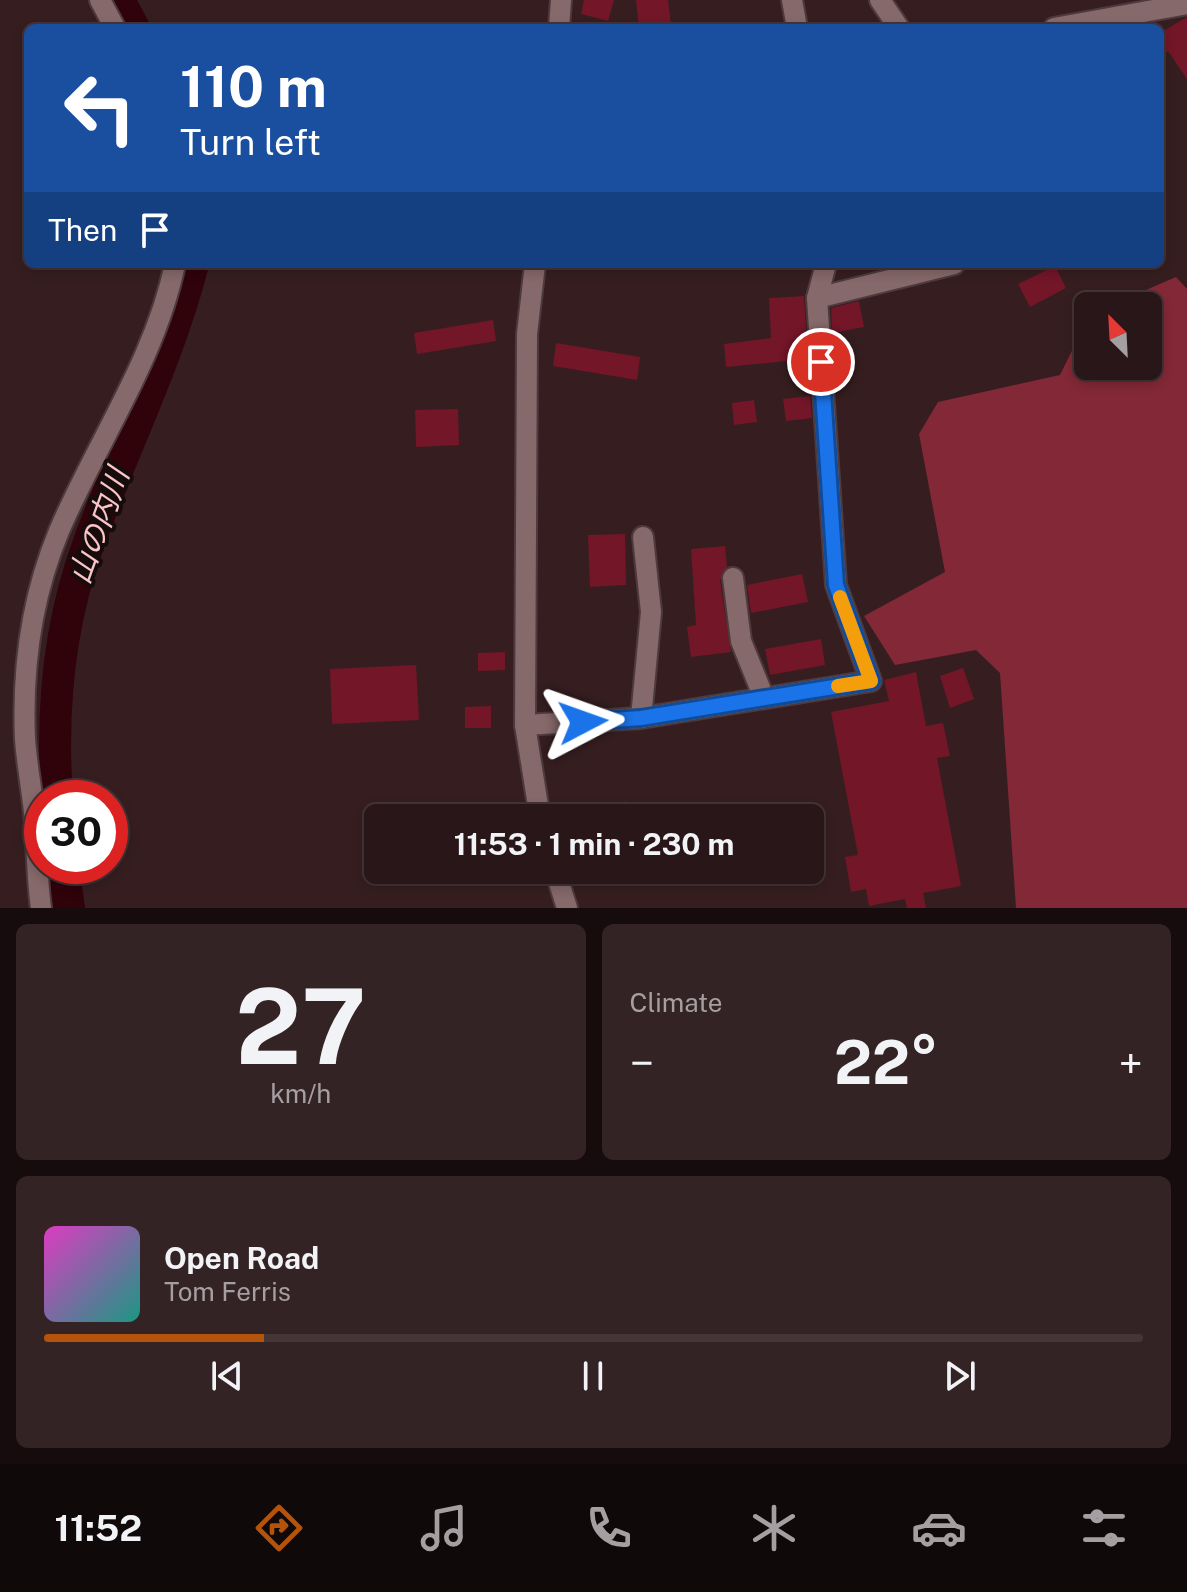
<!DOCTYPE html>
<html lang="en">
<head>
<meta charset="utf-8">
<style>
	:root { --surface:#281618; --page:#342325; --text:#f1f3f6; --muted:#a59fa2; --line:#443537; --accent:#b45309 }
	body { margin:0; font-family:"Public Sans","Noto Sans JP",sans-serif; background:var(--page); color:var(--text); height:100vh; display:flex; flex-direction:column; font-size:30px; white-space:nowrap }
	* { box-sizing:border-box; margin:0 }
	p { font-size:26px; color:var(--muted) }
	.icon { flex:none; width:44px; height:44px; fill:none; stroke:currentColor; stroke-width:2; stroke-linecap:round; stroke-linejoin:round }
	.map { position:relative; height:908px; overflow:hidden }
	.details { display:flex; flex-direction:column; gap:16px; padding:16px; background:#160c0d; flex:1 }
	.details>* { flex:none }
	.banner { position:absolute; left:24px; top:24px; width:1140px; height:244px; border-radius:12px; box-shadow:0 4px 12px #0003,0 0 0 2px var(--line); background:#1a4fa0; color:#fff; overflow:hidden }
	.needle { width:52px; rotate:336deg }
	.fabs { position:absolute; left:1074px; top:292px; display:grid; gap:16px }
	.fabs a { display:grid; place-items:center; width:88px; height:88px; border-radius:12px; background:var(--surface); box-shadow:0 4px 12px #0003,0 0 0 2px var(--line); font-size:40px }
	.speed { position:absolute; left:24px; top:780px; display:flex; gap:16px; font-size:40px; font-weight:700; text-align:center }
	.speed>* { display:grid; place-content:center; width:104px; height:104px; border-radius:50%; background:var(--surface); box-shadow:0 4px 12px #0003,0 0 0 2px var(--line); line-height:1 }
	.speed .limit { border:12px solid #d22; background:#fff; color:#111 }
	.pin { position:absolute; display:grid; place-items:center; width:68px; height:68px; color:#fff; margin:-34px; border:4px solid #fff; border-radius:50%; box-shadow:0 2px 8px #0007 }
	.me { position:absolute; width:88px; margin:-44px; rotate:86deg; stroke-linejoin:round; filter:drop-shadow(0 0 6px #0008) }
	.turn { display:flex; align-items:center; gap:28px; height:168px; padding:0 24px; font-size:36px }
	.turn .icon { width:104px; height:104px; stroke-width:2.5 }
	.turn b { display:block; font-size:56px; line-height:68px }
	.then { display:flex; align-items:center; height:76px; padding:0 24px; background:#0003; gap:16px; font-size:30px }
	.big { font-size:60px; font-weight:700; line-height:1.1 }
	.details .card { flex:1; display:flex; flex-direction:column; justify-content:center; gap:12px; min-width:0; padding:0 28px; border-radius:12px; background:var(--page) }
	.details .dial { align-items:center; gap:0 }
	.dial b { font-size:104px; line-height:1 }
	.song { display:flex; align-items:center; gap:24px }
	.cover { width:96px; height:96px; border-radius:12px; background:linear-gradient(135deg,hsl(310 70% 55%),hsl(170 70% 35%)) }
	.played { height:8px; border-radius:4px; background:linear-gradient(90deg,var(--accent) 20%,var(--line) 20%) }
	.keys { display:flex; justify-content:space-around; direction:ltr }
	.heat { display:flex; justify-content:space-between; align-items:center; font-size:44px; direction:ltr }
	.details .tiles { flex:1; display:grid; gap:16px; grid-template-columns:1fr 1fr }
	.card:last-child { grid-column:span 2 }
	.trip { position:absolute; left:364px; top:804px; width:460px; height:80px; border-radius:12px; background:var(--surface); box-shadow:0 4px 12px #0003,0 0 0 2px var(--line); font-weight:700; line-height:80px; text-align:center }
	.tab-bar { display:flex; height:128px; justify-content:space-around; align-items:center; background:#10090a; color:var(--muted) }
	.tab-bar .icon { width:56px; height:56px }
	.tab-bar .on { color:var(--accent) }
	.tab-bar b { font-size:36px; color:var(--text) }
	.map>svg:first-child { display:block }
	.forest { fill:#832836 }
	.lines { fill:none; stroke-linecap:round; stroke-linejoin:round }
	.river { stroke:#30020a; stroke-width:32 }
	.building { fill:#721628 }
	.minor-casing { stroke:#4e3a3c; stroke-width:24 }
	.minor { stroke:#86696a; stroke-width:20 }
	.route-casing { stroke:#114b97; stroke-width:20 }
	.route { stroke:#1a73e8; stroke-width:14 }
	.slow { stroke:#f59e0b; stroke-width:14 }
	.labels { text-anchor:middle; stroke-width:8; stroke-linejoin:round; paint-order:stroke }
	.water-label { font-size:30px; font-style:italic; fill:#fbc5c7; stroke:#160c0c }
</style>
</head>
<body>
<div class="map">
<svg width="1187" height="908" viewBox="0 0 1187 908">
	<rect width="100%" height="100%" fill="#361e20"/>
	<polygon class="forest" points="1176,277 1187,289 1187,908 1016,908 1000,673 976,650 895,665 864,616 945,572 919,434 938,402 1060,375 1088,318 1088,366 1148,366 1148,306 1109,306"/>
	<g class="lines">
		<g class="river">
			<polyline points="119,0 134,28"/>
			<path d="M57 798C51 712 58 627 88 545 122 451 168 361 193 264"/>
			<polyline points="63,866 69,908"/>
		</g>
	</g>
	<g class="building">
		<polygon points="584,0 614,0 608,21 581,14"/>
		<polygon points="636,0 668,0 671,25 639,28"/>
		<polygon points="1187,17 1187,79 1168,51 1160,57 1160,33"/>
		<polygon points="1055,266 1066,288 1030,307 1018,284"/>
		<polygon points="804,296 808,359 726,367 724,344 771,338 769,298"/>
		<polygon points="859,301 864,327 832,333 831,308"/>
		<polygon points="493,320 496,341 417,354 414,333"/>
		<polygon points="556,343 640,357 637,380 553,366"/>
		<polygon points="810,396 812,418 786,421 783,399"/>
		<polygon points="754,400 757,422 734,425 732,403"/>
		<polygon points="458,409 459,445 416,447 415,410"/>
		<polygon points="625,534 626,585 590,587 588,535"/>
		<polygon points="725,546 727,567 720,580 731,652 691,657 687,627 696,625 691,549"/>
		<polygon points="802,574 808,602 751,613 747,585"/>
		<polygon points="821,639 825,665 770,675 765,649"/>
		<polygon points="505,652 505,670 478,671 478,653"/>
		<polygon points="416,665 419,720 332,724 330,669"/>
		<polygon points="963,668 974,699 950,708 940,676"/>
		<polygon points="916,672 926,726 943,723 950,756 937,758 961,886 923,893 926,908 907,908 905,899 869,906 866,889 851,892 845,857 858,855 831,712 889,701 884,680"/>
		<polygon points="491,706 491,728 465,728 465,707"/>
		<polygon points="626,801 632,814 622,818 587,818"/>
	</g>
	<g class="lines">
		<g class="minor-casing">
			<g id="minor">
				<polyline points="100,0 115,28"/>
				<polyline points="792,0 797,28"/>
				<polyline points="880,0 899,28"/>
				<polyline points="559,28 561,0"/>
				<polyline points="1054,28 1187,4"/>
				<polyline points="535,264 527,334 525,725 540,818"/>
				<polyline points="817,298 954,264"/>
				<polyline points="733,578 741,641 764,698"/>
				<polyline points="641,718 651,612 643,537"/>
				<polyline points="525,725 641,718 871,681 836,585 817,298 826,264"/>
				<polyline points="555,870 567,908"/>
				<path d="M41 908C37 880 37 852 35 823 33 795 27 767 25 739 22 668 32 596 59 531 97 442 155 360 175 264"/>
			</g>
		</g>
		<use href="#minor" class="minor"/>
	</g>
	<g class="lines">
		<g class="route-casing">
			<polyline id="route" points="583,722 641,718 871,681 836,585 821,362"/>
		</g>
		<use href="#route" class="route"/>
		<polyline class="slow" points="838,686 871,681 840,597"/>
	</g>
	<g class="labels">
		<g class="water-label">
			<text transform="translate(99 526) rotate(-70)" y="10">山の内川</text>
		</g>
	</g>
</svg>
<div class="fabs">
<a><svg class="needle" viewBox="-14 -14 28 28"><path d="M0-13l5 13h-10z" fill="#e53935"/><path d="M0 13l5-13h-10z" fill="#a59fa2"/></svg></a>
</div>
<div class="speed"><div class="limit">30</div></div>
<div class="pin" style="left:821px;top:362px;background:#d93025"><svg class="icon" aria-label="arrive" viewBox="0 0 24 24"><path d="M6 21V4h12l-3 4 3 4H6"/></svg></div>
<svg class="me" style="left:583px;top:722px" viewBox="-20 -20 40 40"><path d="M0-17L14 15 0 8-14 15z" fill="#1a73e8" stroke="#fff" stroke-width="4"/></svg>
<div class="trip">11:53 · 1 min · 230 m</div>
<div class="banner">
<div class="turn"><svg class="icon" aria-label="left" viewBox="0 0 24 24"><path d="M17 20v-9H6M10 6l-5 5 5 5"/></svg><div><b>110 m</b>Turn left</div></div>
<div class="then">Then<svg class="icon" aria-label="arrive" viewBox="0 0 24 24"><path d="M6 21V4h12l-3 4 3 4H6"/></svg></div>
</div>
</div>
<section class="details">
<div class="tiles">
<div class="card dial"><b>27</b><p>km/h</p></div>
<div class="card"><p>Climate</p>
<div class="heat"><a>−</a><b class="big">22°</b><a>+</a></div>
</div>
<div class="card">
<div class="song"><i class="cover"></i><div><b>Open Road</b><p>Tom Ferris</p></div></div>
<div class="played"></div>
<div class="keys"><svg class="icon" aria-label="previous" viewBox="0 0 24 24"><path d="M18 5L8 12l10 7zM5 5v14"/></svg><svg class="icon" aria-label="pause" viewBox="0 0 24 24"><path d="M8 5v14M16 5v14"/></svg><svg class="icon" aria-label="next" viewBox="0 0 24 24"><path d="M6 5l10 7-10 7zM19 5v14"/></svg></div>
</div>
</div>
</section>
<nav class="tab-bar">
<b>11:52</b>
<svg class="icon on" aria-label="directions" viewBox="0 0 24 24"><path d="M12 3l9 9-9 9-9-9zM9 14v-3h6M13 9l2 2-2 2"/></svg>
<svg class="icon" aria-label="music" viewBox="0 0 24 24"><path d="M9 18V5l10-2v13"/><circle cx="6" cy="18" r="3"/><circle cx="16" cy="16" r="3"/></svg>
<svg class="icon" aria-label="phone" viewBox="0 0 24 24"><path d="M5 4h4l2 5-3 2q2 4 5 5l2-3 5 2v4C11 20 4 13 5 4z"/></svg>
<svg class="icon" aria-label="climate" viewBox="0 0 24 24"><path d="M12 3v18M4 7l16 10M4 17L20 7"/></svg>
<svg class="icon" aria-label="car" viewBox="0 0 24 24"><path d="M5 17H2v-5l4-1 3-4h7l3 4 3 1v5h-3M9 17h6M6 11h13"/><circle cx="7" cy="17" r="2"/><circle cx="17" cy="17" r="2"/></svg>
<svg class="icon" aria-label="filters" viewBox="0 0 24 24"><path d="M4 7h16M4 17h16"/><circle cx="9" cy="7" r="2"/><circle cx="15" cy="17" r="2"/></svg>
</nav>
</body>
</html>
